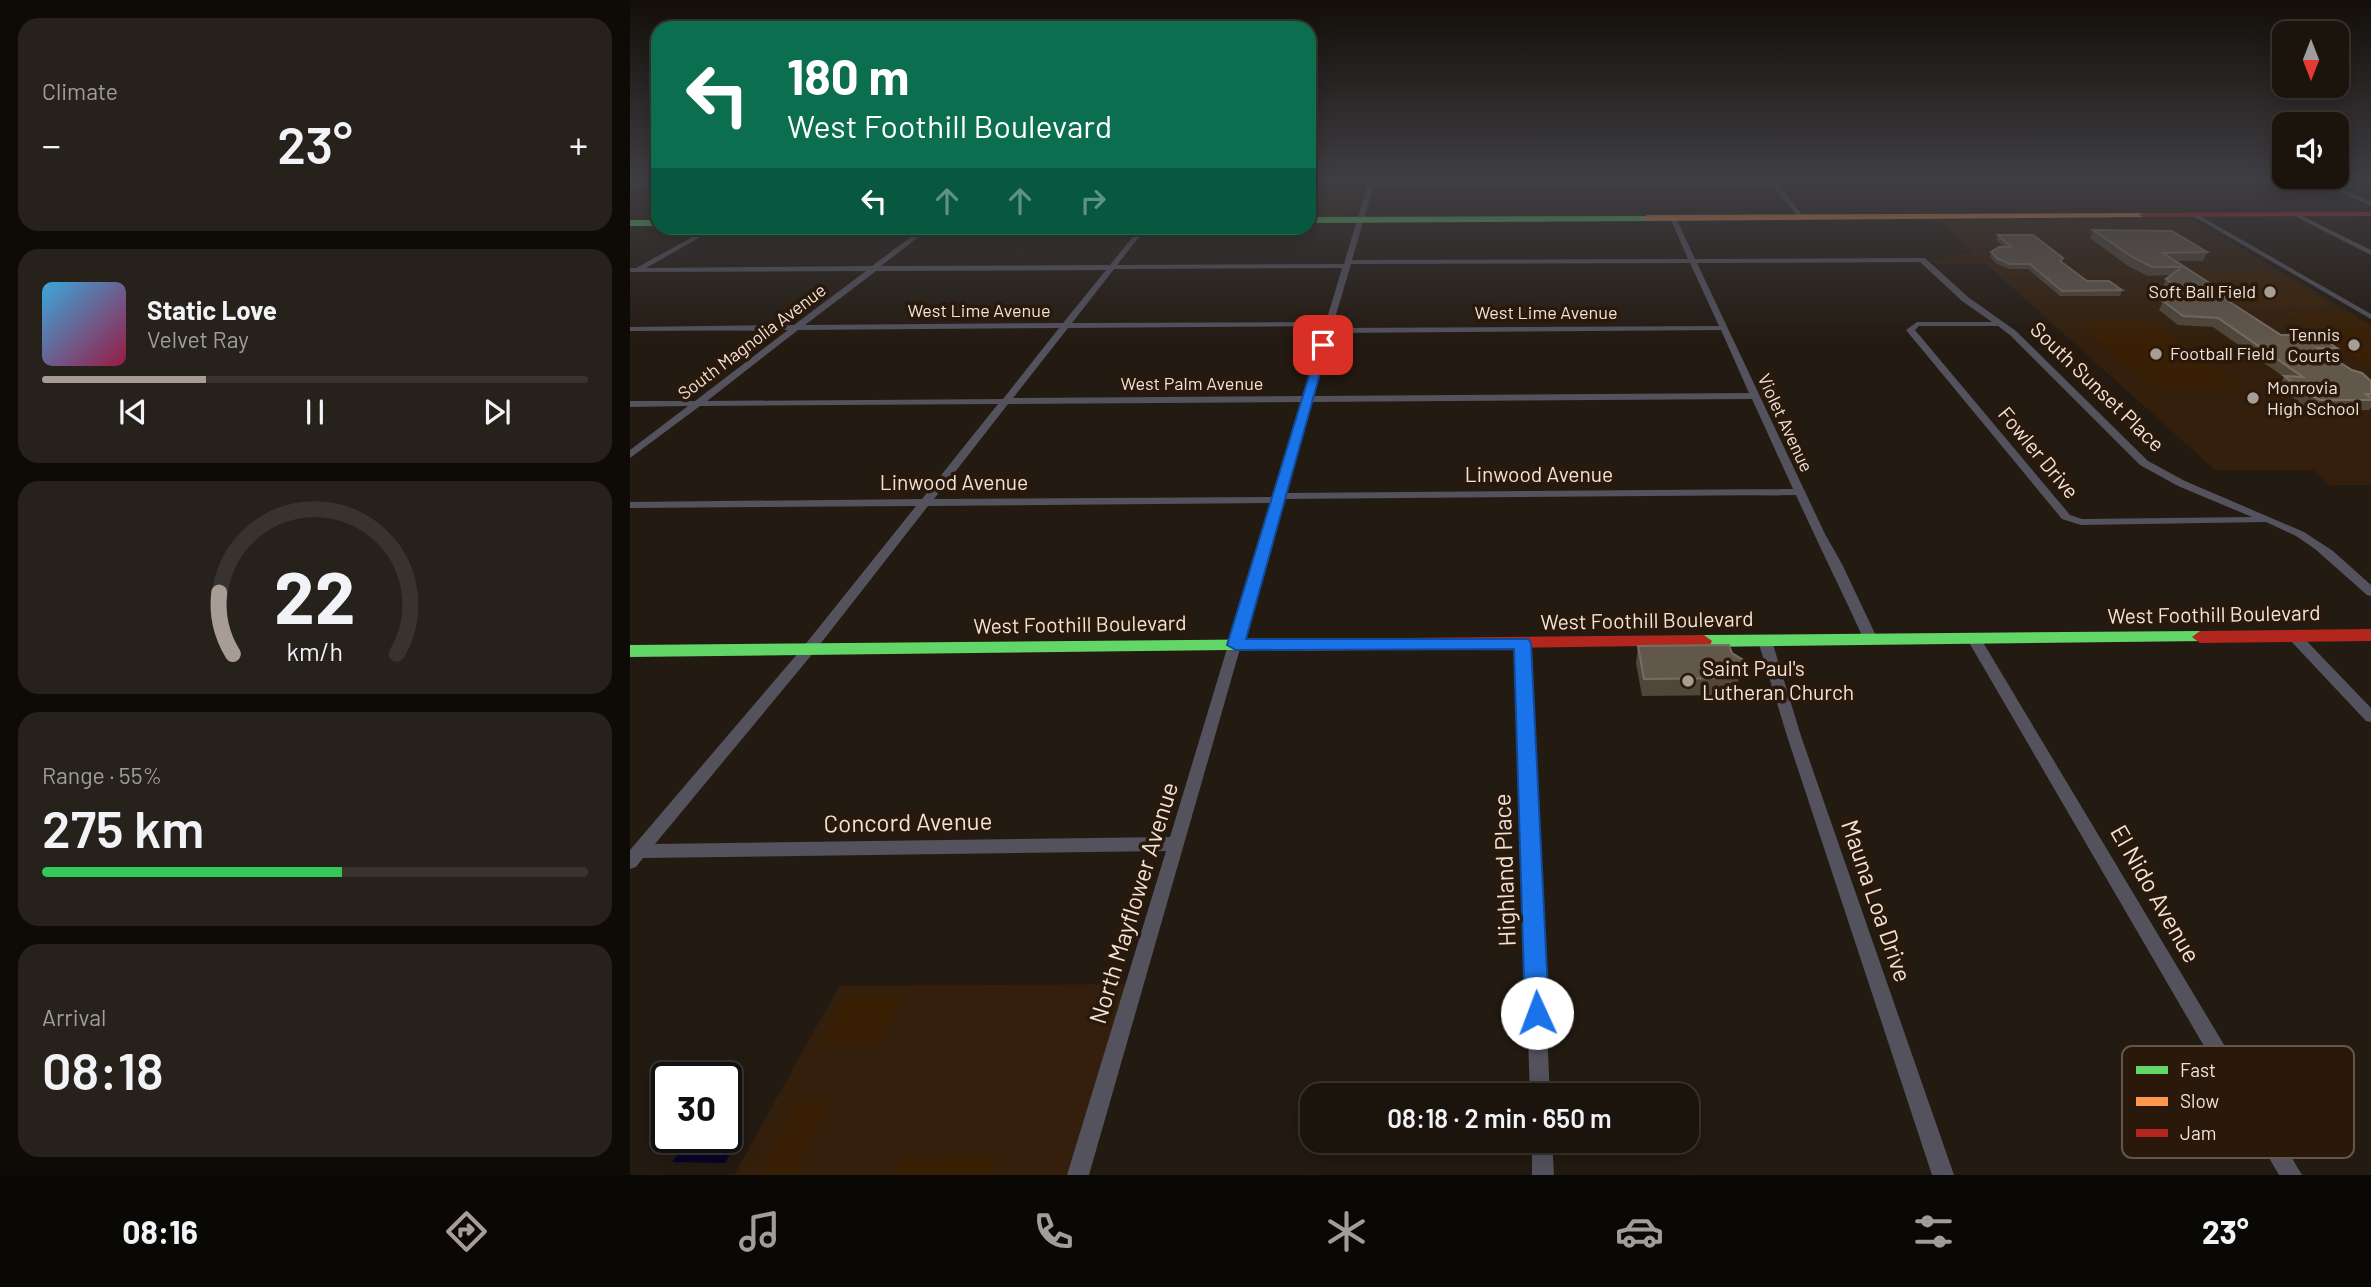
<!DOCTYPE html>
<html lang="en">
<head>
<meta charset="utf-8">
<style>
	:root { --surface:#1a140d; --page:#27211b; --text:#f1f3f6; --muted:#9f9e9d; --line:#38332e; --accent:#a89d94 }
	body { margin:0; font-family:Barlow,sans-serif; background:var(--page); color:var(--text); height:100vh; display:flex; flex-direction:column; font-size:26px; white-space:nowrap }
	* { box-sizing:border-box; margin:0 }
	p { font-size:23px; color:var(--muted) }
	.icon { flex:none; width:38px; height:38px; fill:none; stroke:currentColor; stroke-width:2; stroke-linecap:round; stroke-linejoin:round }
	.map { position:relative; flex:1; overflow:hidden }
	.panel { display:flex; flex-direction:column; gap:18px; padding:18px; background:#0e0b07; width:630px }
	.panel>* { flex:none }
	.hud { position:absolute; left:21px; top:21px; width:665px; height:214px; border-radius:21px; box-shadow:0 4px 18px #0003,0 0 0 2px var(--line); background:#0b6e4f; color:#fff; overflow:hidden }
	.needle { width:46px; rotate:180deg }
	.buttons { position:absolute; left:1642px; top:21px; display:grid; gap:14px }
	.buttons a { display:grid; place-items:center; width:77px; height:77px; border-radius:14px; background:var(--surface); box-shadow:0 4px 18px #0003,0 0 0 2px var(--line); font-size:35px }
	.speed { position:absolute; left:21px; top:1062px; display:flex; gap:14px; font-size:35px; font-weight:700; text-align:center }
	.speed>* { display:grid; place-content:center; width:91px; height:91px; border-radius:50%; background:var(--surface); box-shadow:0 4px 18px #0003,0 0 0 2px var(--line); line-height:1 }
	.speed .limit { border:4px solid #111; border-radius:10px; background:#fff; color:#111 }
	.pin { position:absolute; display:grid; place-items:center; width:60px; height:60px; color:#fff; margin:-30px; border-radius:14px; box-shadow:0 4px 10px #0006 }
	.me { position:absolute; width:77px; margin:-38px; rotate:358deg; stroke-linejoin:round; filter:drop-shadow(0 0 5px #0008) }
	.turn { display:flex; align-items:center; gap:24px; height:147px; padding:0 21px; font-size:32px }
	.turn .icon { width:91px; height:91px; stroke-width:2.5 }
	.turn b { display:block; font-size:49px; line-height:60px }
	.lanes { display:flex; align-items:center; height:66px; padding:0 21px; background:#0003; justify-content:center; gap:35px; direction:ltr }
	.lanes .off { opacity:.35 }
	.big { font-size:52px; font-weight:600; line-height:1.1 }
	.panel .card { flex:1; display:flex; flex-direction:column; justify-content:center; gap:10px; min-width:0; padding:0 24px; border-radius:21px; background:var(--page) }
	.panel .dial { align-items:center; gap:0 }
	.dial svg { height:182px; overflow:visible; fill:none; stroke:var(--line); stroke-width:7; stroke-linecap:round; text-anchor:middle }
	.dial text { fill:var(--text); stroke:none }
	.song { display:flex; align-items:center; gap:21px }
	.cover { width:84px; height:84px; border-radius:10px; background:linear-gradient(135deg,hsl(200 70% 55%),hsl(340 70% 35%)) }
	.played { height:7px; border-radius:4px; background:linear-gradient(90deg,var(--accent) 30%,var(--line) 30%) }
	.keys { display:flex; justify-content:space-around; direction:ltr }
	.heat { display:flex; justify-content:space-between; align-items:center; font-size:38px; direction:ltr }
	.charge { height:10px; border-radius:5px; background:linear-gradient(90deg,#34c759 55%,var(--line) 0) }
	.trip { position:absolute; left:670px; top:1083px; width:399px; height:70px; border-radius:21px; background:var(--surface); box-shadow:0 4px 18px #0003,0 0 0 2px var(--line); font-weight:600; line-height:70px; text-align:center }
	.tab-bar { display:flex; height:112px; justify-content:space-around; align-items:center; background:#0a0805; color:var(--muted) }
	.tab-bar .icon { width:49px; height:49px }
	.tab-bar .on { color:var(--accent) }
	.tab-bar b { font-size:32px; color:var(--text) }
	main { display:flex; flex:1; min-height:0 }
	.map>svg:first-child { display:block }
	.built { fill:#331f0c }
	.green { fill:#391f04 }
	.water { fill:#0a032b }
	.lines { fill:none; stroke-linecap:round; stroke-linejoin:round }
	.street { fill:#53525d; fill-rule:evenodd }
	.fast { fill:#63d668; fill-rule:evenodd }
	.slow { fill:#ff974d; fill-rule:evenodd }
	.jam { fill:#b3261e; fill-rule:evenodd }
	.wall { fill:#50463a }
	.shaded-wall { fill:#372d22 }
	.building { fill:#61574b; stroke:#776d62; stroke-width:2 }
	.route { fill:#1a73e8; stroke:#114b97; stroke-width:2 }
	.poi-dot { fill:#a89d94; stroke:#2a190a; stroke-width:2.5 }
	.labels { text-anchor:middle; stroke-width:7; stroke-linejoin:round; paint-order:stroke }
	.far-poi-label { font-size:18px; fill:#efe3da; stroke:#2a190a; text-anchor:end }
	.far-street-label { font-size:18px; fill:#efe3da; stroke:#2a190a }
	.street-label { font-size:21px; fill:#efe3da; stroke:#2a190a }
	.poi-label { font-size:21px; fill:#efe3da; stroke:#2a190a; text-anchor:start }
	.near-street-label { font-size:24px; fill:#efe3da; stroke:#2a190a }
	.key { fill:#2a190a; stroke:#655648; stroke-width:2 }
	.key-label { font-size:19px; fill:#efe3da }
</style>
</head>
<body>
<main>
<section class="panel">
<div class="card"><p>Climate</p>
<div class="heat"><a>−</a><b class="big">23°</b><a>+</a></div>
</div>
<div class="card">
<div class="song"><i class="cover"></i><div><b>Static Love</b><p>Velvet Ray</p></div></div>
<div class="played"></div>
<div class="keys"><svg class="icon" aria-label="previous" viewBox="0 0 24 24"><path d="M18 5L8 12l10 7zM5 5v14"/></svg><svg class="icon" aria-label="pause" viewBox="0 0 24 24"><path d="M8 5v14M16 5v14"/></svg><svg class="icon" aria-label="next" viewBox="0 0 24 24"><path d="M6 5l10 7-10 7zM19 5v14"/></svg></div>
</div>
<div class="card dial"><svg viewBox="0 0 100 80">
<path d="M14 69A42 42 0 1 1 86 69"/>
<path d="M14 69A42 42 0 0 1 8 42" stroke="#a89d94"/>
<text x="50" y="56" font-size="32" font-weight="700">22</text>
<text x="50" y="72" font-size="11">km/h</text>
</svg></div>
<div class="card"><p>Range · 55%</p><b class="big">275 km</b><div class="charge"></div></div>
<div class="card"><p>Arrival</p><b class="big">08:18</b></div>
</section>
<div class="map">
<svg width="1741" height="1175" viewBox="0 0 1741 1175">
	<rect width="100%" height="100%" fill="#231a11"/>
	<g class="built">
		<polygon points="679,184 731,184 721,217 679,217"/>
		<polygon points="1561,219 1741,325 1741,485 1700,485 1683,470 1585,470 1356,264 1306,264 1301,261 1342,252 1308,220"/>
		<polygon points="505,984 449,1175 104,1175 209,986"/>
	</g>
	<g class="green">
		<polygon points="748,180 990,180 991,183 747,184"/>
		<polygon points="1646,272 1705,307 1607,308 1561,278 1576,277 1569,273"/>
		<polygon points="1653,312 1718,312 1741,325 1741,367"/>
		<polygon points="1446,320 1523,320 1610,388 1526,389"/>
		<polygon points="216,996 272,996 250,1044 189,1045"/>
		<polygon points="169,1101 201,1101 164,1174 129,1175"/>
		<polygon points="366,1156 358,1175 265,1175 272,1157"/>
	</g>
	<polygon class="water" points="96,1130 112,1133 95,1163 42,1162 60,1138 96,1138"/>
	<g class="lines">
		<g class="street">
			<path d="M679 180H745L744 184 1141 182 1139 180H1145L1173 216V218H1169L1143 186 743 188 722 260 1058 259 1040 218 1043 216 1046 218 1065 259 1295 258 1338 297 1386 331 1518 461 1555 481 1674 532 1703 551 1741 585V596L1737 595 1685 549 1666 536 1636 522 1451 525 1432 519 1276 330 1287 322H1362L1332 301 1290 262 1067 263 1195 534 1212 564 1248 640 1246 643 1241 644 1234 640C1212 591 1188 544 1166 495L653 499 459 1175H437L536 851 13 858 6 867 0 869V850L174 646 286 506 0 508V502L292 499 368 404 70 406 0 458V450L58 406 0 407V401H65L158 330 0 331V327L164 325 236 271 0 272V268H6L79 228H86L16 268 242 266 293 228H300L251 266 480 265 510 228H516L487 265 714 264 738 183 679 184ZM1060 263 1089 326 702 328 721 264ZM712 268 696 322 442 323 484 269ZM476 270 433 323 175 325 246 271ZM695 326 673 396 383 398 438 328ZM1289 326H1368L1380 335 1510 465 1548 486 1622 517 1452 519 1440 515 1285 330ZM429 328 373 399 77 401 168 330ZM1091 330 1119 393 683 396 701 333ZM1122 399 1163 489 655 493 681 402ZM672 402 643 497 304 499 378 404ZM641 503 540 837 25 844 184 652 298 506Z"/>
			<polygon points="1684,180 1691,180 1741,202 1741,206"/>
			<rect x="0" y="183" width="28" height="4"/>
			<polygon points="1565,213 1741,314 1741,319 1563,216 1562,215"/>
			<polygon points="1666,213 1741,250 1741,255 1664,216 1663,215"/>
			<polygon points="1664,632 1669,633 1741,708 1741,722 1736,721 1659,639 1657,636 1659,633"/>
			<polygon points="1344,635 1351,639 1672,1175 1649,1175 1337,639"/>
			<polygon points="1135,637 1142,641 1171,736 1324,1175 1302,1175 1157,736 1128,641"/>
			<polygon points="892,639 899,643 920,1096 900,1096 885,643"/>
			<polygon points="902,1141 922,1141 924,1175 902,1175"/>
		</g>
		<g class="fast">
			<polygon points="1020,216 1021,218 1017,221 679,223 679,217"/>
			<rect x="0" y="220" width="28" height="6"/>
			<polygon points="1570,631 1576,633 1578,637 1576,641 1074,647 1066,641 1074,635"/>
			<polygon points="671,639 677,641 679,645 677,649 0,657 0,645"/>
		</g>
		<polygon class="slow" points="1513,213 1516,213 1516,217 1017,221 1013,218 1017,215"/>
		<g class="jam">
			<polygon points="1741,212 1741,216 1513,217 1509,215 1513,213"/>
			<polygon points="1741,629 1741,641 1570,643 1562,637 1570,631"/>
			<polygon points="1074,635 1082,641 1080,645 671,651 663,645 671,639"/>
		</g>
	</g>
	<g class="wall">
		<polygon points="1463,230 1577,252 1573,261 1546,261 1595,293 1593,296 1595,297 1594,299 1651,335 1707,348 1701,357 1741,381 1741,407 1739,410 1684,410 1671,404 1649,386 1654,377 1583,327 1548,325 1529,310 1533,301 1549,300 1532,288 1536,279 1541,275 1518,276 1498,266 1460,238"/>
		<polygon points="1368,235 1433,258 1432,262 1457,281 1492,290 1490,296 1430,296 1398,269 1379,269 1367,264 1360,257 1361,252 1374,247 1366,240"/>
		<polygon points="1008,646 1102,653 1115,661 1112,678 1108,681 1105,695 1012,696 1006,663"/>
	</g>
	<polygon class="shaded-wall" points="1115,661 1112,678 1108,681 1108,668"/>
	<g class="building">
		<polygon points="1463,230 1542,231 1577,252 1533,253 1595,293 1589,294 1595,297 1592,297 1651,335 1687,335 1707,348 1687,348 1722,370 1732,373 1741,381 1741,394 1736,394 1741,398 1741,400 1690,400 1677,394 1654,376 1673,377 1588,318 1553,316 1533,301 1564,299 1536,279 1552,267 1522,267 1502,257"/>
		<polygon points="1368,235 1403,235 1433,258 1430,261 1457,281 1479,281 1492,290 1432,291 1400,264 1380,264 1368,259 1361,252 1369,247 1381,247"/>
		<polygon points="1099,645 1102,653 1115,661 1108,668 1109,678 1014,679 1008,646"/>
	</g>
	<linearGradient id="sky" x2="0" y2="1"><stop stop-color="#130e09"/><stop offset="0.52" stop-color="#3f3e43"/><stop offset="1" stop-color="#3f3e43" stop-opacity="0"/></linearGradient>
	<rect width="1741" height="344" fill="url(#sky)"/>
	<polygon class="route" points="689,343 698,345 616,639 898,639 901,643 919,1013 916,1022 907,1025 898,1022 895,1013 884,649 606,650 597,645"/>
	<g class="poi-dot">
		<circle cx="1640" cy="292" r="7"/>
		<circle cx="1724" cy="345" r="7"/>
		<circle cx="1526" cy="354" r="7"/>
		<circle cx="1623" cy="398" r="7"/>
		<circle cx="1058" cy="681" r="7"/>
	</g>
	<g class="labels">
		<g class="far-poi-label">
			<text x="1626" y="298">Soft Ball Field</text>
			<text x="1710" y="341">Tennis<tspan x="1710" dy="21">Courts</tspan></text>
			<text x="1540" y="360" text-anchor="start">Football Field</text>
			<text x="1637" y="394" text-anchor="start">Monrovia<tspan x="1637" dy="21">High School</tspan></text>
		</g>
		<g class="far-street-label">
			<text x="349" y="317">West Lime Avenue</text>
			<text x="916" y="319">West Lime Avenue</text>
			<text transform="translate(122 342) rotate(-37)" y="6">South Magnolia Avenue</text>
			<text x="562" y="390">West Palm Avenue</text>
			<text transform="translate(1155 423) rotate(65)" y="6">Violet Avenue</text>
		</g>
		<g class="street-label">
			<text transform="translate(1467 387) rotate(44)" y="7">South Sunset Place</text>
			<text transform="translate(1408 453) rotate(50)" y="7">Fowler Drive</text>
			<text x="909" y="482">Linwood Avenue</text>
			<text x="324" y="490">Linwood Avenue</text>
			<text transform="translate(1584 615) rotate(-1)" y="7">West Foothill Boulevard</text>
			<text transform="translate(1017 621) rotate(-1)" y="7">West Foothill Boulevard</text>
			<text transform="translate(450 625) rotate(-1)" y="7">West Foothill Boulevard</text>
		</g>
		<g class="poi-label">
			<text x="1072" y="676">Saint Paul's<tspan x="1072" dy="24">Lutheran Church</tspan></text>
		</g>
		<g class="near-street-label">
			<text transform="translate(278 823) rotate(-1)" y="8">Concord Avenue</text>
			<text transform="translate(875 870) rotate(-92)" y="8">Highland Place</text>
			<text transform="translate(1525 894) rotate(60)" y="8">El Nido Avenue</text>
			<text transform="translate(1246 901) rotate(71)" y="8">Mauna Loa Drive</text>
			<text transform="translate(504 903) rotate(-73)" y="8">North Mayflower Avenue</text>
		</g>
	</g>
	<rect x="1492" y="1046" width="232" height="112" rx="10" class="key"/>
	<rect x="1506" y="1066" width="32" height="8" fill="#63d668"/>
	<rect x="1506" y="1097" width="32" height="9" fill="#ff974d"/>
	<rect x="1506" y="1129" width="32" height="8" fill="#b3261e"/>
	<g class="key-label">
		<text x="1550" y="1077">Fast</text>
		<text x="1550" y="1108">Slow</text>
		<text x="1550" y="1140">Jam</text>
	</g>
</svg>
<div class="buttons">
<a><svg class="needle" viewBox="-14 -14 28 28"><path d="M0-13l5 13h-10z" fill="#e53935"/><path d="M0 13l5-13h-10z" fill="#9f9e9d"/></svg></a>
<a><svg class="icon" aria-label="sound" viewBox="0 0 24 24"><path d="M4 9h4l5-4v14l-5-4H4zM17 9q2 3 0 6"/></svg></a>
</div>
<div class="speed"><div class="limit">30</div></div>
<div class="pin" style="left:693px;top:345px;background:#d93025"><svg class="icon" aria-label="arrive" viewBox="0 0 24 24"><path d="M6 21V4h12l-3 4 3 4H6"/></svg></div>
<svg class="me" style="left:907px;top:1013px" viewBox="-20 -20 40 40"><circle r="19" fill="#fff"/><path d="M0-13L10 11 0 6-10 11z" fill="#1a73e8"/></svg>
<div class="trip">08:18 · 2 min · 650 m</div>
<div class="hud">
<div class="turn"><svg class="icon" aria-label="left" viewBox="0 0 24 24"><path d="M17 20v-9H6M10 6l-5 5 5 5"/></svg><div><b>180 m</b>West Foothill Boulevard</div></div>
<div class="lanes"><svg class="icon" aria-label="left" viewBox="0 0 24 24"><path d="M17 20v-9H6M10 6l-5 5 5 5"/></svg><svg class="icon off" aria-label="ahead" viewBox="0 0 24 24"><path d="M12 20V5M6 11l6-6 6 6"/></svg><svg class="icon off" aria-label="ahead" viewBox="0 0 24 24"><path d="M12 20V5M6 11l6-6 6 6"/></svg><svg class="icon off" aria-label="right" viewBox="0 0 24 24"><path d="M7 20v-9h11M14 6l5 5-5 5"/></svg></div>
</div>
</div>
</main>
<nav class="tab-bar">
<b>08:16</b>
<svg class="icon on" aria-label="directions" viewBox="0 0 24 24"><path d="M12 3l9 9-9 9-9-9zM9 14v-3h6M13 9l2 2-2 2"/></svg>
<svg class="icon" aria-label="music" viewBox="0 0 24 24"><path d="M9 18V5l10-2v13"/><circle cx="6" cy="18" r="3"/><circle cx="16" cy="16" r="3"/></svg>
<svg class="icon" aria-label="phone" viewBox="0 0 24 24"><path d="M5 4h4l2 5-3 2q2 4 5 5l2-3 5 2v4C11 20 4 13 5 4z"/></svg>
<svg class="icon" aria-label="climate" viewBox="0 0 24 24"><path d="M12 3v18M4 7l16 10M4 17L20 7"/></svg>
<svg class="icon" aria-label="car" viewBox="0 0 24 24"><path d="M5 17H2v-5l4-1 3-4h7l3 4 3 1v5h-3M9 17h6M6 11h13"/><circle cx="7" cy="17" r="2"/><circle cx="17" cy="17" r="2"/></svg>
<svg class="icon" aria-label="filters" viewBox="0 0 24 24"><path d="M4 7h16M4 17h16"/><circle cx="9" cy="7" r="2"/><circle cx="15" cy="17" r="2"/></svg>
<b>23°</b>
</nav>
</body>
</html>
